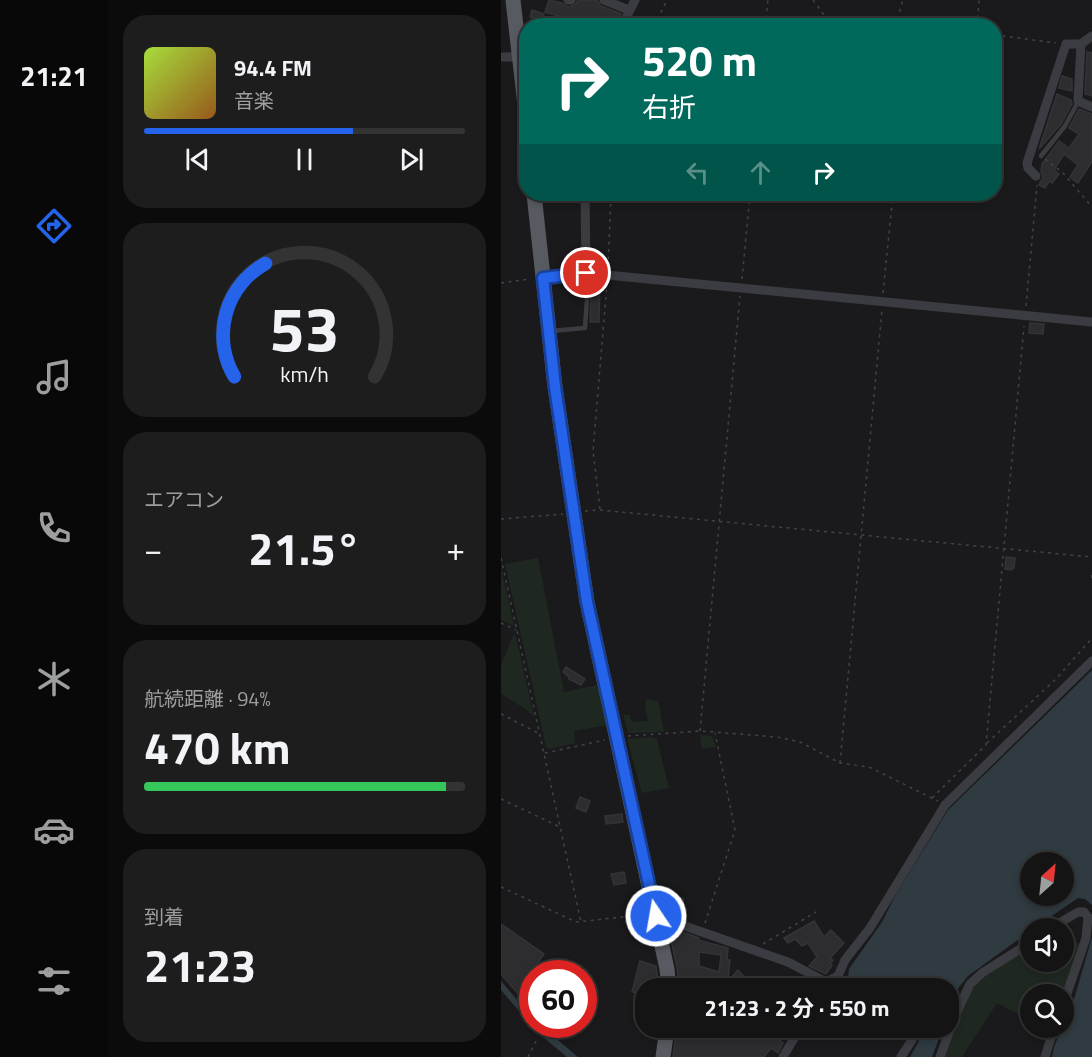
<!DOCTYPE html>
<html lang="ja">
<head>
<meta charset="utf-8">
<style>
	:root { --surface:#141415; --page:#1d1d1e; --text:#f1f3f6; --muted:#9d9ea0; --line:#333334; --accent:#2563eb }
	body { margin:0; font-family:"Titillium Web","Noto Sans JP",sans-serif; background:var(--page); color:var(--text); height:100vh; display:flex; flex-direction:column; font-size:22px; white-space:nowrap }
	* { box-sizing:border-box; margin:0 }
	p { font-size:20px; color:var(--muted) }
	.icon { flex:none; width:33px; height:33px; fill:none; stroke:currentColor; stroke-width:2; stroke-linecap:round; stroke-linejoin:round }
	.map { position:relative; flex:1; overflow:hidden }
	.drawer { display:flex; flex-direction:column; gap:15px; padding:15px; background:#0b0b0c; width:393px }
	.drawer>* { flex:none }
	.hud { position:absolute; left:18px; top:18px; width:483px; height:183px; border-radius:24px; box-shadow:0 3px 9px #0003,0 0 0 2px var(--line); background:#00695c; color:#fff; overflow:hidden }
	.needle { width:39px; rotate:27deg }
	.controls { position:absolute; left:519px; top:852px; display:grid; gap:12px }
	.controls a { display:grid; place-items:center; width:54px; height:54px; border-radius:50%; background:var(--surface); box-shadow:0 3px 9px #0003,0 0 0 2px var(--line); font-size:30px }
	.speed { position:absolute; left:18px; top:960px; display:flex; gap:12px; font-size:30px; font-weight:700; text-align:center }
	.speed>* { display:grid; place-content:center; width:78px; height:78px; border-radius:50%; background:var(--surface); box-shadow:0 3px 9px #0003,0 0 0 2px var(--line); line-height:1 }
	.speed .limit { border:9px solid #d22; background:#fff; color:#111 }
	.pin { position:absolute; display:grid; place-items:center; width:51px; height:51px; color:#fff; margin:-26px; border:3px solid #fff; border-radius:50%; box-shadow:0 2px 6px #0007 }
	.me { position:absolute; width:66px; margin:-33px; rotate:348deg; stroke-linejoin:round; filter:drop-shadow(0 0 4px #0008) }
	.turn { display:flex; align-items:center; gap:21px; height:126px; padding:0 24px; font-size:27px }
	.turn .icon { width:78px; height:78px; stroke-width:2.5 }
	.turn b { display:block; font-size:42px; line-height:51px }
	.lanes { display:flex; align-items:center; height:57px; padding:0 24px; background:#0003; justify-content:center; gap:30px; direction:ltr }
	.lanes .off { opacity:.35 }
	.big { font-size:45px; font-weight:700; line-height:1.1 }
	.drawer .tile { flex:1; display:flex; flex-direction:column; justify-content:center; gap:9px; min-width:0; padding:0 21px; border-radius:24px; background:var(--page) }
	.drawer .dial { align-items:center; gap:0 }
	.dial svg { height:156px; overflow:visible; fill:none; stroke:var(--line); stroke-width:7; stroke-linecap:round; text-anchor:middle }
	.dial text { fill:var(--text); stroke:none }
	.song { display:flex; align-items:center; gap:18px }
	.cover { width:72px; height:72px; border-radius:9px; background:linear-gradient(135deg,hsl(80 70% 55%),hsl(30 70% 35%)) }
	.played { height:6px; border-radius:3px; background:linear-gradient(90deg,var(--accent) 65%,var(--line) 65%) }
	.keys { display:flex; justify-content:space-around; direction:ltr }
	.heat { display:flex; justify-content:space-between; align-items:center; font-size:33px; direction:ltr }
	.charge { height:9px; border-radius:4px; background:linear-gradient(90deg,#34c759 94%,var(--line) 0) }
	.trip { position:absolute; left:134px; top:978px; width:324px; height:60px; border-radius:24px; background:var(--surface); box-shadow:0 3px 9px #0003,0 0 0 2px var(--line); font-weight:700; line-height:60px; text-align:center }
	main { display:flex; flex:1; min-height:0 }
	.menu { display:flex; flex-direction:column; width:108px; justify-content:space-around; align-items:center; background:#080808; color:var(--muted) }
	.menu .icon { width:42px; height:42px }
	.menu .on { color:var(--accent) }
	.menu b { font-size:27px; color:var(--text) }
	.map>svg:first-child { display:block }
	.green { fill:#1f2820 }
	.water { fill:#2f3b41; fill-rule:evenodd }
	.building { fill:#2d2d30; stroke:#343438; stroke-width:1.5; fill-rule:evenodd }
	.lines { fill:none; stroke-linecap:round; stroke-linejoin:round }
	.path { stroke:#414348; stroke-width:1.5; stroke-dasharray:3 4.5; stroke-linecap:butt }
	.service { stroke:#3b3c41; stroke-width:4.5 }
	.minor { stroke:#3b3c41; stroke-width:9 }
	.primary { stroke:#575a60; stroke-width:15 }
	.route-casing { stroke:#184099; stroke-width:15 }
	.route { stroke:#2563eb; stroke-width:10 }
</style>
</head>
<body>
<main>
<nav class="menu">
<b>21:21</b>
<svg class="icon on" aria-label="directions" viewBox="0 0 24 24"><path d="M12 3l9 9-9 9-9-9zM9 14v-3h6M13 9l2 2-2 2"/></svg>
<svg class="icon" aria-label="music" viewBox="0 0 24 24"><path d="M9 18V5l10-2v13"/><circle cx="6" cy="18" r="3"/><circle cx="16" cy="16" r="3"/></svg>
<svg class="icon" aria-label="phone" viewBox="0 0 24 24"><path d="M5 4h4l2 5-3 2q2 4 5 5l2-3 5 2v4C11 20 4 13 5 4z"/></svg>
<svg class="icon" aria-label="climate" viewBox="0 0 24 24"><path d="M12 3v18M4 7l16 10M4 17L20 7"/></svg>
<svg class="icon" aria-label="car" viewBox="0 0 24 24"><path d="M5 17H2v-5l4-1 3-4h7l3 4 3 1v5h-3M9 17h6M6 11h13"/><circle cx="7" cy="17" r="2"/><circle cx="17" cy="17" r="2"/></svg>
<svg class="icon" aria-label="filters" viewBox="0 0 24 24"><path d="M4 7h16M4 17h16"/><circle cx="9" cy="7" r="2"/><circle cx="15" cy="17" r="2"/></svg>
</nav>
<section class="drawer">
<div class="tile">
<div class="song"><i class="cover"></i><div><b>94.4 FM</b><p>音楽</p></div></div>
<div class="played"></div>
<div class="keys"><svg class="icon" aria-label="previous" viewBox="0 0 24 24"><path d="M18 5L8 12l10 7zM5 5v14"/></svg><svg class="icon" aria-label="pause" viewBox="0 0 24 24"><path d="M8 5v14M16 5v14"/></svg><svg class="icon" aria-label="next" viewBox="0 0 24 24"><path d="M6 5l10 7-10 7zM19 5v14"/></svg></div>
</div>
<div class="tile dial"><svg viewBox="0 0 100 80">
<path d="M14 69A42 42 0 1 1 86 69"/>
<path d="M14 69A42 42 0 0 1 30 11" stroke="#2563eb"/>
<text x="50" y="56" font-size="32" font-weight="700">53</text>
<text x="50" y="72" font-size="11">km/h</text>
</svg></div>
<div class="tile"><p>エアコン</p>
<div class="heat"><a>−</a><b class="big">21.5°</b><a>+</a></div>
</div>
<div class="tile"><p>航続距離 · 94%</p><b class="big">470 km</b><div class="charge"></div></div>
<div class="tile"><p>到着</p><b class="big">21:23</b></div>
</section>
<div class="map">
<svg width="591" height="1057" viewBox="0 0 591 1057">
	<rect width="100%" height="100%" fill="#1a1a1c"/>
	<g class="green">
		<polygon points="37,558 63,692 96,685 107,725 73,731 74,743 48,749 45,746 4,564"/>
		<polygon points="0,567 13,626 0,620"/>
		<polygon points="13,633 15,637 33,717 26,710 0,694 0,666"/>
		<polygon points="145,699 157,701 163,732 127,733 122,715 129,715 131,722 147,721 144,708"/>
		<polygon points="199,735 211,736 215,747 201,749"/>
		<polygon points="151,737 156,739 168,788 141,793 126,739"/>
		<polygon points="563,929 580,946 562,994 530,994 529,1020 496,1003 461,1057 442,1057 462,1002 473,984 529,945 530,962 562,962"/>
	</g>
	<g class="water">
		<path d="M591 670V905L584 899 577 898 533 928H530L529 931 467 976 458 987 447 1012V988H354L347 979 348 969 381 922 395 894 447 810ZM530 862H562V896H530Z"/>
		<polygon points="591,937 591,1057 551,1057 553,1047 574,996"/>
		<polygon points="0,981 31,1017 32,1024 39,1025 77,1057 66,1057 37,1033 0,990"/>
		<polygon points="415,1028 442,1028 431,1057 409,1057 418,1041"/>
	</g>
	<g class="building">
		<polygon points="48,0 61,3 67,7 74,5 77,0 96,0 100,6 120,14 114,26 54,26 58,16 44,12"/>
		<polygon points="31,10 43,14 40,21 29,17"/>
		<polygon points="586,52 591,53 591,96 584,94"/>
		<polygon points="561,76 571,79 571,91 558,88"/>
		<polygon points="556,94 570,100 571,104 560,124 538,149"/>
		<polygon points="578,109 591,114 591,161 577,183 569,177 577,165 563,154 553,170 558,174 551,183 548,181 544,188 538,185 542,177 540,172 541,164 558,141 568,148 578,134 568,128"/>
		<polygon points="91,280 99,281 98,322 89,322 90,289 83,288 84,281 91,282"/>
		<polygon points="529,323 543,324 542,334 528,333"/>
		<polygon points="505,557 514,558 513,568 511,568 511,570 504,569"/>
		<polygon points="65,667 84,679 80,685 68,679 67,676 62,672"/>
		<polygon points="79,797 89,801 85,812 75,808"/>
		<polygon points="121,814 122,822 105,824 104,816"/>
		<polygon points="123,872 125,883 113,885 110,874"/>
		<polygon points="182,898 183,906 171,907 170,899"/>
		<polygon points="313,921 323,937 330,930 343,943 329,958 332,960 329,963 331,965 325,974 308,966 316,957 307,943 301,946 294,939 287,943 283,938"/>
		<polygon points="0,924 43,954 31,971 32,1002 27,1005 0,974"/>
		<path d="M167 927 198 938 197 940 227 948 226 960H229L227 979 223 976 219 988H178L176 967ZM198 952 220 955 218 972 198 966Z"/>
		<polygon points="139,961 155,966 158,988 142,983 139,994 131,992"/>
		<polygon points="237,970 246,980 248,978 253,983 247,988 237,988 228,980"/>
		<polygon points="183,1028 186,1030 188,1028 200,1028 207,1032 208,1028 258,1028 263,1032 265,1029 282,1043 277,1053 270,1048 263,1057 172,1057 175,1034 178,1034"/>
	</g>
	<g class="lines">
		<g class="path">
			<polyline points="312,0 331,26"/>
			<polyline points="153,26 166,0"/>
			<polyline points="264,26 267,0"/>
			<polyline points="394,26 402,0"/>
			<polyline points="476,26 478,0"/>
			<polyline points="494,35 555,43"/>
			<polyline points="544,159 562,173 591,207"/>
			<polyline points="107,267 110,194"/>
			<polyline points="241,279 249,194"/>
			<polyline points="0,283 29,279"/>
			<polyline points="382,293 392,194"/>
			<polyline points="525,306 536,185"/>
			<polyline points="99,509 92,451 106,284"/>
			<polyline points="84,511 99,510 591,557"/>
			<polyline points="0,519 62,514"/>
			<polyline points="0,558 80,922"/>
			<polyline points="591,575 591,582"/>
			<polyline points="0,623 15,630"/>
			<polyline points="0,714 39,734"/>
			<polyline points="199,731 239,296"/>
			<polyline points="127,736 199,731 276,737 299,742 339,763 368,767 437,801"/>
			<polyline points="486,743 555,679 591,638"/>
			<polyline points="44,753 104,740"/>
			<polyline points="339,763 381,310"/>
			<polyline points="431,798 485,745 523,326"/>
			<polyline points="0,799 59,827"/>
			<polyline points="0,887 75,922 141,915"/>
			<polyline points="204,923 234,830 214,733"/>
			<polyline points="262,944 315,912"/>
			<polyline points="27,1057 35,1041"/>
		</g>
		<g class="service">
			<polyline points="540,156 564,126 577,102"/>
			<polyline points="50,331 84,328 86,299"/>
		</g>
		<g class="minor">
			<polyline points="67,0 70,0"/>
			<polyline points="103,0 128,10"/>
			<polyline points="121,26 134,0"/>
			<polyline points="580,44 577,101 591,107"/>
			<polyline points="0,57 19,57"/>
			<polyline points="535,176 527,168 526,163 565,44 580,44 591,36"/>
			<polyline points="85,273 591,322"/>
			<polyline points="42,278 85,273 84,194"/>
			<polyline points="155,916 287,962 325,982"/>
			<polyline points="550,928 577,912 583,912 587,917 585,938 562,1005"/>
			<polyline points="337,976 344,988"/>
			<polyline points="321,988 325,982 337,976 344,960 369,928 444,805 591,661"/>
			<polyline points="282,1057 299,1028"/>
			<polyline points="400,1057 411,1040 404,1028"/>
			<polyline points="439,1057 454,1016 469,984 481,973 530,942"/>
			<polyline points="544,1057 553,1028"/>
		</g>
		<g class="primary">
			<polyline points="12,0 26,123"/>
			<polyline points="33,194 54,387 86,602 166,969 168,988"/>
			<polyline points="162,1057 166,1028"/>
		</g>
	</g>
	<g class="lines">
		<g class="route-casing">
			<polyline id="route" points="85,273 42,278 54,387 86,602 155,916"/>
		</g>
		<use href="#route" class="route"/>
	</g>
</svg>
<div class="controls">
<a><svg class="needle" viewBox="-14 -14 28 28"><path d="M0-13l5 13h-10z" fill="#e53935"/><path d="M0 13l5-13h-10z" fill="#9d9ea0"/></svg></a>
<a><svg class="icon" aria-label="sound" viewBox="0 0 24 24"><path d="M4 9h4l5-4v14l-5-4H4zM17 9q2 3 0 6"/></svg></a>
<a><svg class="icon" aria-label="search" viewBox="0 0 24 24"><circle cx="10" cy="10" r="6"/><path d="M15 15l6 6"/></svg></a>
</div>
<div class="speed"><div class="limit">60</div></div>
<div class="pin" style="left:85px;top:273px;background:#d93025"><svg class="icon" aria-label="arrive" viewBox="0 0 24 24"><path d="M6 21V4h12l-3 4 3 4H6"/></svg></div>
<svg class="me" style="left:155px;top:916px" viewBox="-20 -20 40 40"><circle r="17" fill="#2563eb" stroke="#fff" stroke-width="3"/><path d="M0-11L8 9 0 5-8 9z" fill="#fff"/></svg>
<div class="trip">21:23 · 2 分 · 550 m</div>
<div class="hud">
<div class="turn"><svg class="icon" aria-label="right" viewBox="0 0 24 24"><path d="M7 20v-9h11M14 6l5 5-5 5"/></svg><div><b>520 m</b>右折</div></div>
<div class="lanes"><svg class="icon off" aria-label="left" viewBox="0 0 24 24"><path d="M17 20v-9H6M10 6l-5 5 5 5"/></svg><svg class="icon off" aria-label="ahead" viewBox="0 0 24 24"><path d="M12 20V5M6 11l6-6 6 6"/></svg><svg class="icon" aria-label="right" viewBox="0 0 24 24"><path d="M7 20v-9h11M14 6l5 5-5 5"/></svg></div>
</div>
</div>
</main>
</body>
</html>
